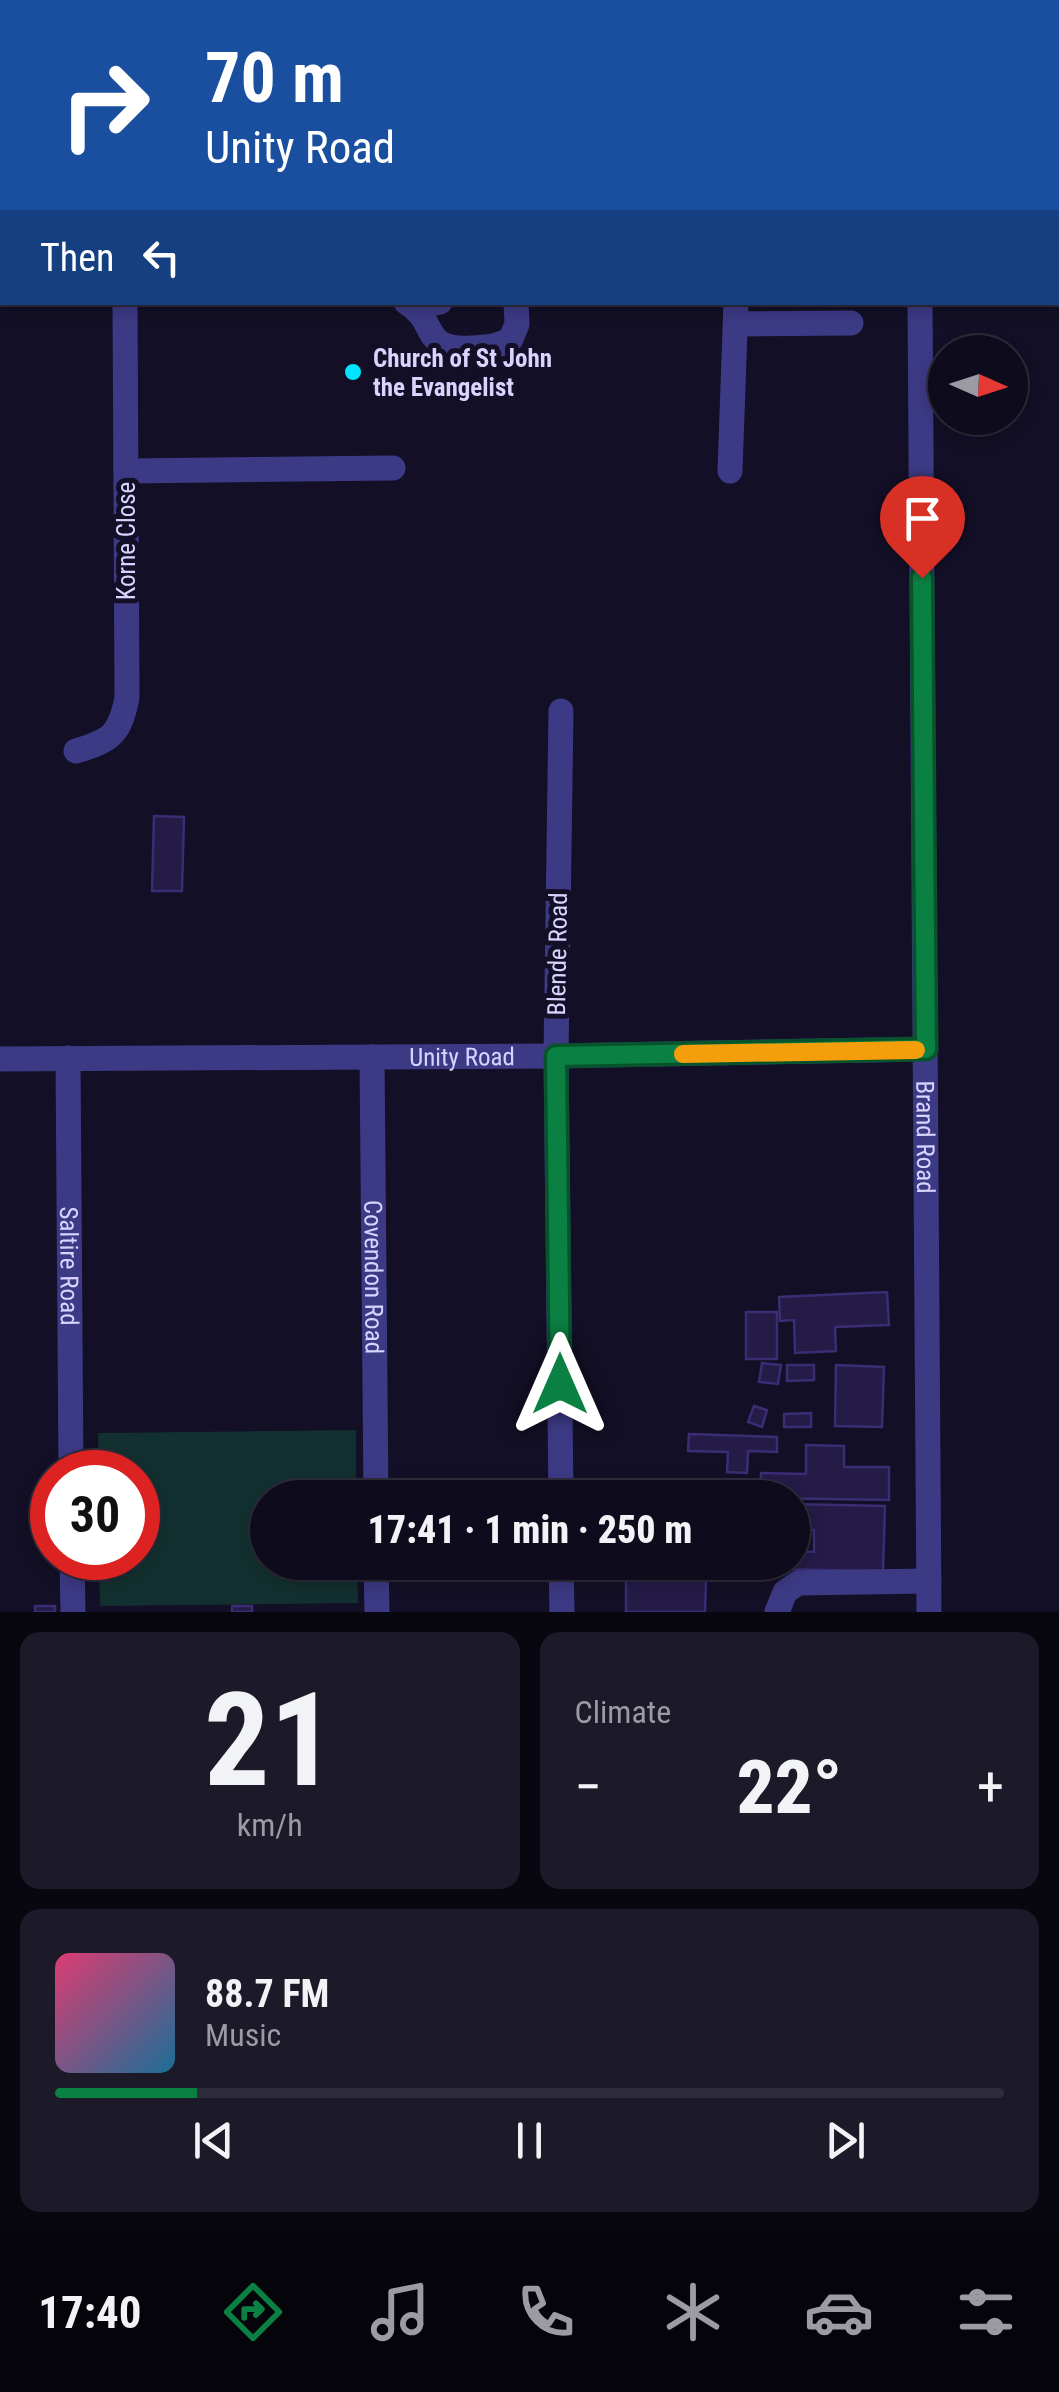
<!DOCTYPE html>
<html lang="en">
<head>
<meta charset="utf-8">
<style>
	:root { --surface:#0e0b1c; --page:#1c1929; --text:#f1f3f6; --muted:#9b9ba3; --line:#2e2b3b; --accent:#0b8043 }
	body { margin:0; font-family:"Roboto Condensed",sans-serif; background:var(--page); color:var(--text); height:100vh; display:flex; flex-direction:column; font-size:38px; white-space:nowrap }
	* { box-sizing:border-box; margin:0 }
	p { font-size:32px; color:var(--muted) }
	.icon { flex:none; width:55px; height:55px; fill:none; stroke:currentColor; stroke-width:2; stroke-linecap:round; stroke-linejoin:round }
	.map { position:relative; height:1612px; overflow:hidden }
	.sheet { display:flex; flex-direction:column; gap:20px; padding:20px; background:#08060f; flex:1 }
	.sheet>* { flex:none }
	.banner { position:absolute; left:0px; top:0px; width:1060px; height:305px; box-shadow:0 5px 15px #0003,0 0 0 2px var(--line); background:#1a4fa0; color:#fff; overflow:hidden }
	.needle { width:65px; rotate:93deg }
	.tools { position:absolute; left:928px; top:335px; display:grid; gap:20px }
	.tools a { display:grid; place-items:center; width:100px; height:100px; border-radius:50%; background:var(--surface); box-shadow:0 5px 15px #0003,0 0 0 2px var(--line); font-size:50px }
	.speed { position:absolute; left:30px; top:1450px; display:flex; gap:20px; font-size:50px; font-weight:700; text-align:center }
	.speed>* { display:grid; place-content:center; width:130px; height:130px; border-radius:50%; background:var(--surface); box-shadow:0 5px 15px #0003,0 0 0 2px var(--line); line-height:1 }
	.speed .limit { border:15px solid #d22; background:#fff; color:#111 }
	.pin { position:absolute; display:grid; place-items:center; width:85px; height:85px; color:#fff; margin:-102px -42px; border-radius:50% 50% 50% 0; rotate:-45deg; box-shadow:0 0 10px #0007 }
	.pin .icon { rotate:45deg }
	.me { position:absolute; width:110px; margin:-55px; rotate:0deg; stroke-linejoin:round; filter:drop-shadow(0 0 8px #0008) }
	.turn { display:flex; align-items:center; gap:35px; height:210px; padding:0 40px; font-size:45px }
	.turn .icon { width:130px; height:130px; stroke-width:2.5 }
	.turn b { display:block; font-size:70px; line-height:85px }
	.then { display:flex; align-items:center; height:95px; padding:0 40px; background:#0003; gap:20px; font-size:38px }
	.big { font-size:75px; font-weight:800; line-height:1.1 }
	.sheet .tile { flex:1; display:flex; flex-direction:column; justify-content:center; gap:15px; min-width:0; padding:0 35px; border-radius:20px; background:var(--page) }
	.sheet .dial { align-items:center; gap:0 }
	.dial b { font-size:130px; line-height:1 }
	.song { display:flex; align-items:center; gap:30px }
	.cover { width:120px; height:120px; border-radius:15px; background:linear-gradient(135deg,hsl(340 70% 55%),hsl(200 70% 35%)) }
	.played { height:10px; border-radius:5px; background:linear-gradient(90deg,var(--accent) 15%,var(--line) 15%) }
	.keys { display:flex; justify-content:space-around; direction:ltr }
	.heat { display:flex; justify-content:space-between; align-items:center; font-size:55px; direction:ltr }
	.sheet .tiles { flex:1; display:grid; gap:20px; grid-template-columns:1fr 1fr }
	.tile:last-child { grid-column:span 2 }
	.trip { position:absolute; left:250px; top:1480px; width:560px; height:100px; border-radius:50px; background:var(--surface); box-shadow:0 5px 15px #0003,0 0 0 2px var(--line); font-weight:800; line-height:100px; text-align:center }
	.tabs { display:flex; height:160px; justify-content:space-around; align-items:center; background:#06040b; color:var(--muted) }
	.tabs .icon { width:70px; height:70px }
	.tabs .on { color:var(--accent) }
	.tabs b { font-size:45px; color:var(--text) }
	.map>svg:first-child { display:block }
	.green { fill:#12302f }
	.building { fill:#241b47; stroke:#3b2d73; stroke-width:2.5 }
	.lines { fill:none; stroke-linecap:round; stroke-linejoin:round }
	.minor { stroke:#3d3a85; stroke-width:25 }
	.route-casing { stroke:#07532c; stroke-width:25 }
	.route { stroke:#0b8043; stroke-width:18 }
	.slow { stroke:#f59e0b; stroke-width:18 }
	.poi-dot { fill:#00e5ff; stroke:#130f26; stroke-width:4 }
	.labels { text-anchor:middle; stroke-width:10; stroke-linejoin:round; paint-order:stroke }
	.poi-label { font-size:25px; font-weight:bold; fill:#d9d4ff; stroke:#130f26; text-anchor:start }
	.street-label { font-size:25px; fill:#d9d4ff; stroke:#130f26 }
</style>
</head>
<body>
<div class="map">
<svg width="1059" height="1612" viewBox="0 0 1059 1612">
	<rect width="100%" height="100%" fill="#130f26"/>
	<polygon class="green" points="356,1430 356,1497 268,1498 268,1562 357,1563 358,1603 100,1606 99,1558 138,1558 138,1472 99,1472 98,1433"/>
	<g class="building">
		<polygon points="154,816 184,817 182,891 152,891"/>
		<polygon points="887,1292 889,1325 835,1327 836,1351 795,1353 794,1320 780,1321 779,1297"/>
		<rect x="746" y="1312" width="31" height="47"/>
		<polygon points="762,1363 781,1365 778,1384 759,1382"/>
		<polygon points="787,1365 814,1365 814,1380 787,1381"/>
		<polygon points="836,1365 884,1367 882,1427 835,1426"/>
		<polygon points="754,1406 767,1410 762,1427 748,1422"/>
		<polygon points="811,1413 811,1427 784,1427 784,1414"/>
		<polygon points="689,1434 777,1437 777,1452 748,1451 747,1473 727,1472 728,1452 688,1451"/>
		<polygon points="806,1445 844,1446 844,1467 889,1467 889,1500 760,1498 761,1473 806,1474"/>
		<polygon points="792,1504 885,1506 883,1571 754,1569 754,1562 792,1562 792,1551 814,1552 814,1530 792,1530"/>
		<rect x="712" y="1562" width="40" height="10"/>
		<polygon points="626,1580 706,1581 705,1612 626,1612"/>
		<rect x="35" y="1606" width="20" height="6"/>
		<rect x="232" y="1606" width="20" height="6"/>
	</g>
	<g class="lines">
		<g class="minor">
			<polyline points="295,0 295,2"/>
			<polyline points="917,0 917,2"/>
			<polyline points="1058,221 1059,221"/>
			<polyline points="0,232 2,232"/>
			<path d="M406 302C440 323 419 351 472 348 487 347 498 347 511 339L517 324 516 302"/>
			<path id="s1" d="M920 302 929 1612"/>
			<polyline points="414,307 440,302"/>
			<polyline points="736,324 851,323"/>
			<polyline points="126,471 393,468"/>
			<polyline points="730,471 736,302"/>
			<polyline points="561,711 556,1056 561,1498"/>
			<path d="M76 751C111 740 119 736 127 698L125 302"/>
			<path id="s2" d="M372 1057 376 1498"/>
			<path id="s3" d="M68 1058 71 1472"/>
			<path id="s4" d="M0 1059 556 1056 926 1049"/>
			<polyline points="72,1558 73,1612"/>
			<polyline points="376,1562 377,1612"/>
			<polyline points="561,1562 562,1612"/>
			<polyline points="777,1612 785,1592 798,1583 929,1581"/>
		</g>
	</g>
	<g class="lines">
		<g class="route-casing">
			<polyline id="route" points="560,1384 556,1056 926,1049 922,578"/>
		</g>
		<use href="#route" class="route"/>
		<polyline class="slow" points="683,1054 916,1050"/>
	</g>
	<circle class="poi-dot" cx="353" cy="372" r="10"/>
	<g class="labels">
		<g class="poi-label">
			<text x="373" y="367">Church of St John<tspan x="373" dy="29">the Evangelist</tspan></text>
		</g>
		<g class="street-label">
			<text transform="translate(126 541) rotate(-90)" y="9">Korne Close</text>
			<text transform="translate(557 954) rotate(-89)" y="9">Blende Road</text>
			<text dy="9" stroke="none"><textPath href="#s4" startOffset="462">Unity Road</textPath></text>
			<text dy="9" stroke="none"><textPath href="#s1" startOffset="835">Brand Road</textPath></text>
			<text dy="9" stroke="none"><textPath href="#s3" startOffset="208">Saltire Road</textPath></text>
			<text dy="9" stroke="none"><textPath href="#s2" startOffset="220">Covendon Road</textPath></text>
		</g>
	</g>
</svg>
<div class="tools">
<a><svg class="needle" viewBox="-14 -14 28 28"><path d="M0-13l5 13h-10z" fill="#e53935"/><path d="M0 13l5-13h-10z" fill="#9b9ba3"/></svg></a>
</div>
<div class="speed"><div class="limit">30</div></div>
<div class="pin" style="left:922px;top:578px;background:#d93025"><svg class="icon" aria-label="arrive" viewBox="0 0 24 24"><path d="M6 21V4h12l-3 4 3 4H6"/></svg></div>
<svg class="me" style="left:560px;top:1384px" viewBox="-20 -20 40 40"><path d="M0-17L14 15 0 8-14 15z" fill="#0b8043" stroke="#fff" stroke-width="4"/></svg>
<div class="trip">17:41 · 1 min · 250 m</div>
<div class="banner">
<div class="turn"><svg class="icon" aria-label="right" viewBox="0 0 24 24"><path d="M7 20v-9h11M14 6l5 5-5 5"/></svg><div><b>70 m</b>Unity Road</div></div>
<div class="then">Then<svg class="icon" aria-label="left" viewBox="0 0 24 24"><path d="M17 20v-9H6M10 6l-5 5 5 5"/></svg></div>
</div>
</div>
<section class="sheet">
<div class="tiles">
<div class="tile dial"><b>21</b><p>km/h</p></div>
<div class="tile"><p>Climate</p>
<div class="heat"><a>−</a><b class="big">22°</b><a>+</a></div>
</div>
<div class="tile">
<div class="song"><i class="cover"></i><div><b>88.7 FM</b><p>Music</p></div></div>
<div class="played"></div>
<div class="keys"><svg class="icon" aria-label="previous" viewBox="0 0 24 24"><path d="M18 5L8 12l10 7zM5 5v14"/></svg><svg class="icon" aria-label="pause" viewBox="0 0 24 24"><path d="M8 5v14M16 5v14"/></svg><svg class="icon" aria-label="next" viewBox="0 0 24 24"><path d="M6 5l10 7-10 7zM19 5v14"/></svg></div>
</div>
</div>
</section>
<nav class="tabs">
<b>17:40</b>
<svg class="icon on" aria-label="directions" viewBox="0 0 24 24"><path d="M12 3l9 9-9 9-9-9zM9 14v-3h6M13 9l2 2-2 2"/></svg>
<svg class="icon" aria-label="music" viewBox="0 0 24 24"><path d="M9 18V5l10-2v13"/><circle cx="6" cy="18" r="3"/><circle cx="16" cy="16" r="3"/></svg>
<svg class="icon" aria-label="phone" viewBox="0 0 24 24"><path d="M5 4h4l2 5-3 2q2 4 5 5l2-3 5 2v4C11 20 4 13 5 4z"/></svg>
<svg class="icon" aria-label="climate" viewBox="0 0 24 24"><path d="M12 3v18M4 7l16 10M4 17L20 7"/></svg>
<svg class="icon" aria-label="car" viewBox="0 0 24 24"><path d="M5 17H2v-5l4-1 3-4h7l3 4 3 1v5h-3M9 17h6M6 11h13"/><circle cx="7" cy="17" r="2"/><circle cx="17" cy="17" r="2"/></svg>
<svg class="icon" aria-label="filters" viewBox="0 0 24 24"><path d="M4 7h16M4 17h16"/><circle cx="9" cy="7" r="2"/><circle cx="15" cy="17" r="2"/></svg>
</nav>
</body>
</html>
